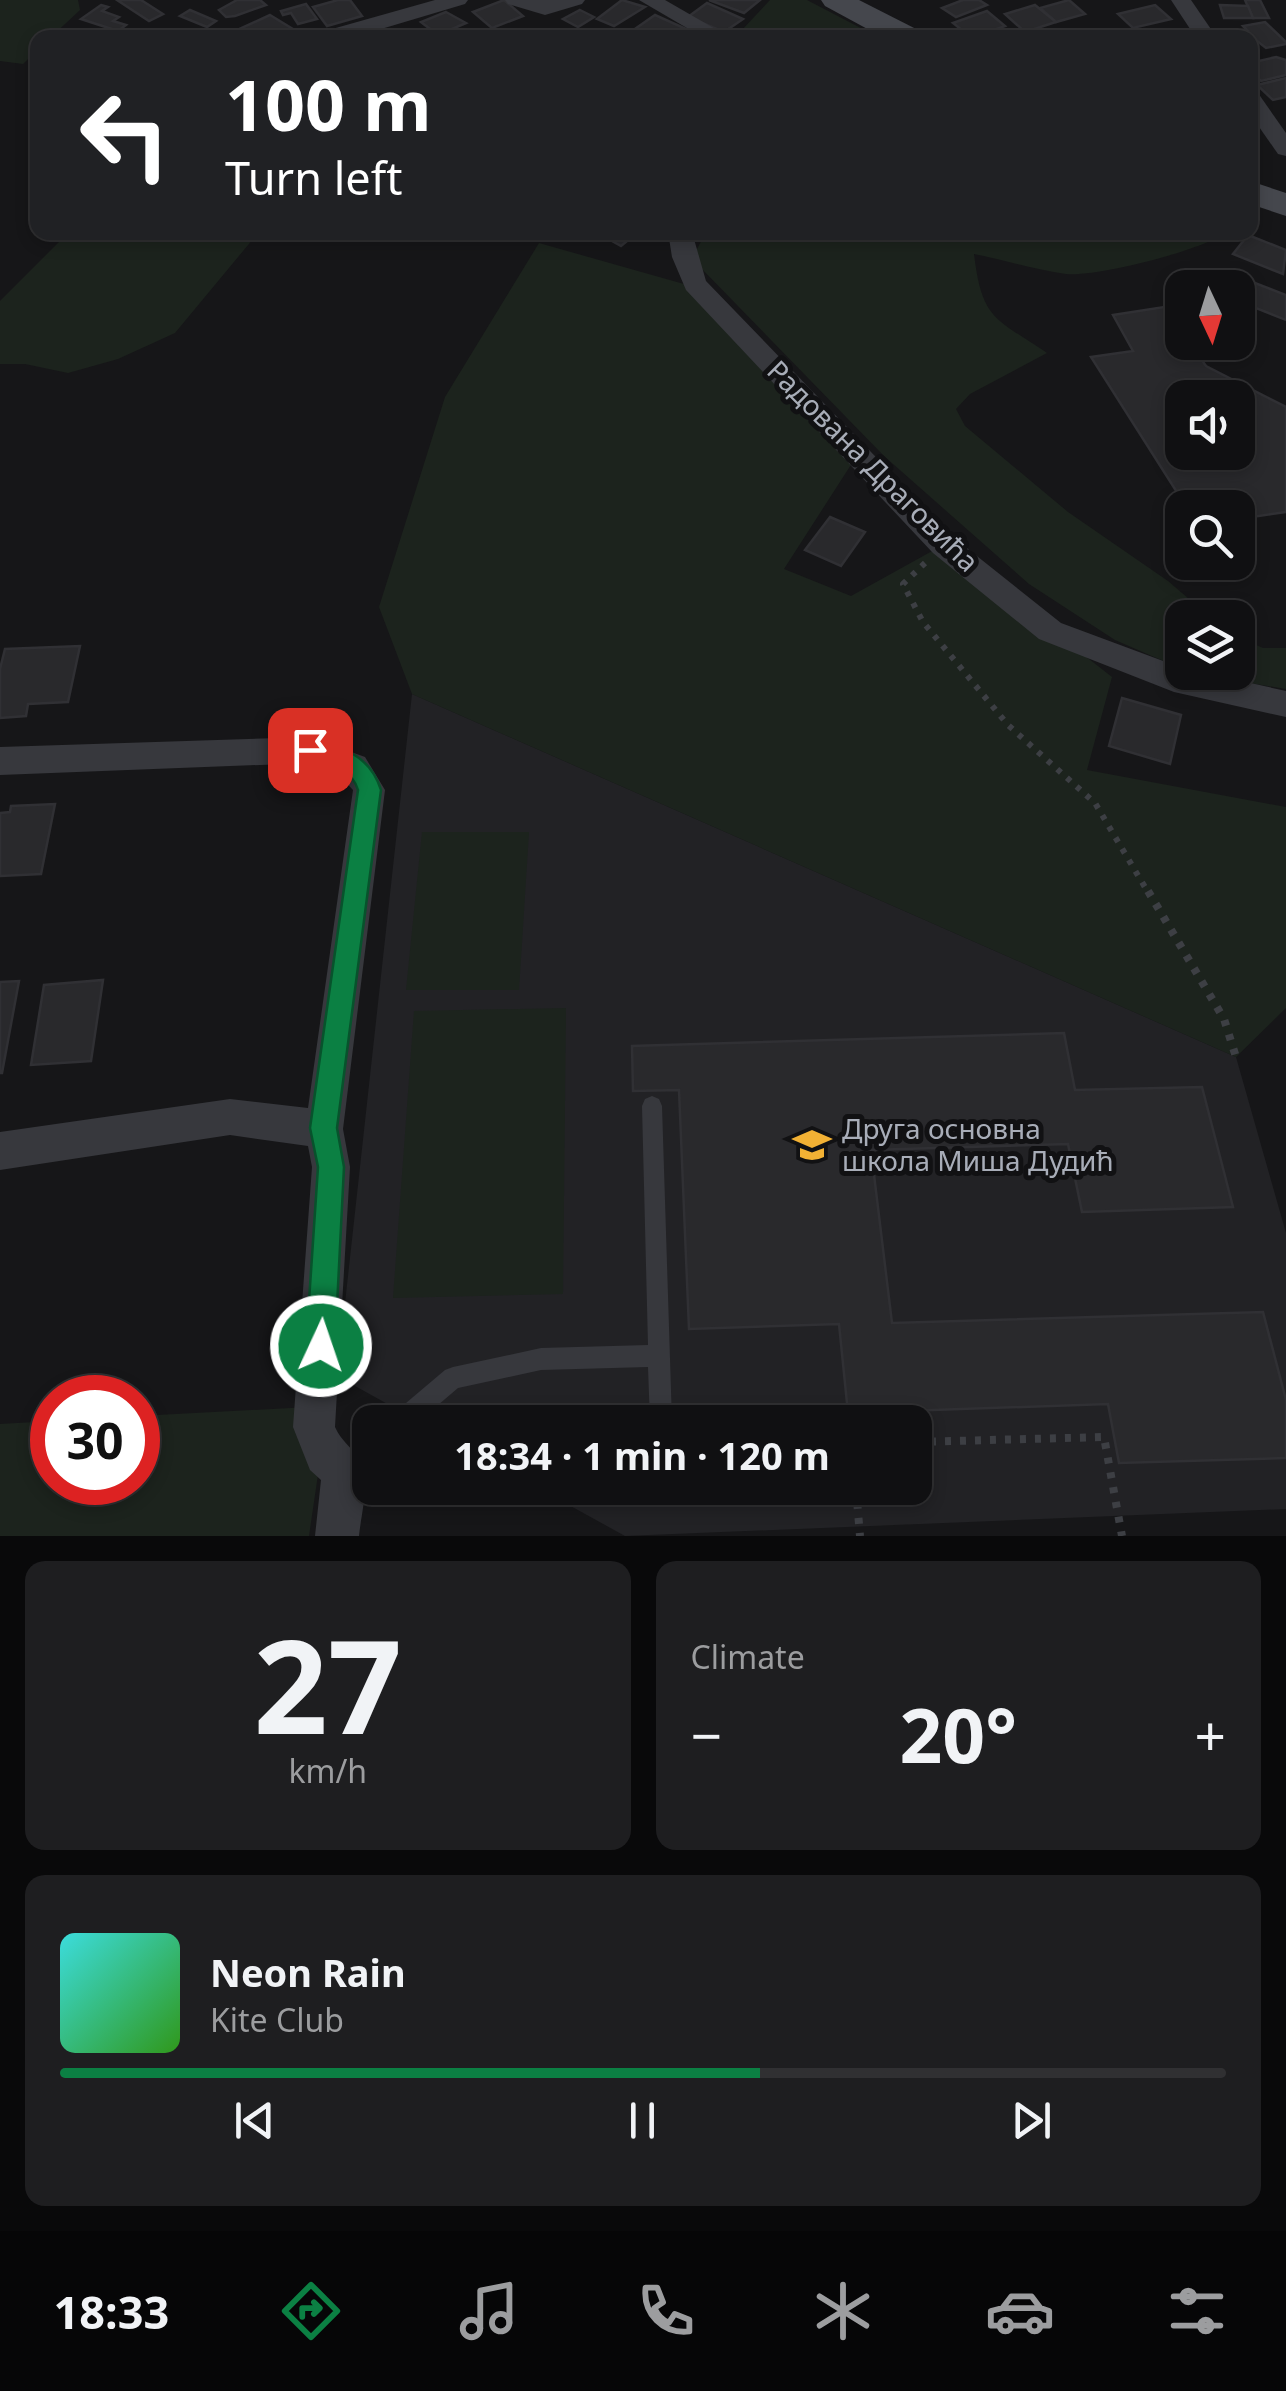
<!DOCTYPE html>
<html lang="en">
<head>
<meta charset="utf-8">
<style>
	:root { --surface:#101012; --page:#1e1e20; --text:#f1f3f6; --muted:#9c9d9f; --line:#303032; --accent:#0b8043 }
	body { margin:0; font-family:"Noto Sans",sans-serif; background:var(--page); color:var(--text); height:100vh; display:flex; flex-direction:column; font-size:38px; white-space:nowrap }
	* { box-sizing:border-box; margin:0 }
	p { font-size:32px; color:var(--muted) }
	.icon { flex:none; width:55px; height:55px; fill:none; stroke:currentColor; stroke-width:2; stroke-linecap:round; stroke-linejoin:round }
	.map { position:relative; height:1536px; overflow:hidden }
	.sheet { display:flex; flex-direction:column; gap:25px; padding:25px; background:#09090a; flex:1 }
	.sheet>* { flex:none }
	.hud { position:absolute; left:30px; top:30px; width:1228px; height:210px; border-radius:20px; box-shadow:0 5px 15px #0003,0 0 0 2px var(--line); background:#202124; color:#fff; overflow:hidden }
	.needle { width:65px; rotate:176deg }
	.tools { position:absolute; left:1165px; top:270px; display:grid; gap:20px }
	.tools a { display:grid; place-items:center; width:90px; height:90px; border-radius:20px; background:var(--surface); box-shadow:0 5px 15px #0003,0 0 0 2px var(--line); font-size:50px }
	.speed { position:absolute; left:30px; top:1375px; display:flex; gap:20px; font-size:50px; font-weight:700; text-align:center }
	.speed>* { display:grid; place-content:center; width:130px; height:130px; border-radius:50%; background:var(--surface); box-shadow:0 5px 15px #0003,0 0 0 2px var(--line); line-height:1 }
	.speed .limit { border:15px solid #d22; background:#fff; color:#111 }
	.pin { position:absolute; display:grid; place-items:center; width:85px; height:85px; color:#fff; margin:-42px; border-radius:20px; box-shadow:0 5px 15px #0006 }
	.me { position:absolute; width:110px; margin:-55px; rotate:3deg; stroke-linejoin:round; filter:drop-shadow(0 0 8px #0008) }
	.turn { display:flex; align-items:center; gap:35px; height:210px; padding:0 30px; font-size:45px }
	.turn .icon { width:130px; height:130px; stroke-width:2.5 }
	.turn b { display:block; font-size:70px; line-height:85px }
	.big { font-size:75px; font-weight:700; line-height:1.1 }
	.sheet .tile { flex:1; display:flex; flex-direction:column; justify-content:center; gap:15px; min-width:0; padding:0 35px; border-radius:20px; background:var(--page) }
	.sheet .dial { align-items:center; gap:0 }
	.dial b { font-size:130px; line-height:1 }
	.song { display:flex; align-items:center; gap:30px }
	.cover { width:120px; height:120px; border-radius:15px; background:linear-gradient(135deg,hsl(180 70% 55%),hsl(110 70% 35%)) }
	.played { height:10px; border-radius:5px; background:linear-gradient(90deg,var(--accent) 60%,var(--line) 60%) }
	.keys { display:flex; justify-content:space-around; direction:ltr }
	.heat { display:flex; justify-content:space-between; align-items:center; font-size:55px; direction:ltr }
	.sheet .tiles { flex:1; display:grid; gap:25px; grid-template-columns:1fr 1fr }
	.tile:last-child { grid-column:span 2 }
	.trip { position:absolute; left:352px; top:1405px; width:580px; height:100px; border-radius:20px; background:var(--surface); box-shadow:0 5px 15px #0003,0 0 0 2px var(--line); font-weight:700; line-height:100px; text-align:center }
	.dock { display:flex; height:160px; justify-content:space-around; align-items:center; background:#060607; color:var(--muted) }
	.dock .icon { width:70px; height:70px }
	.dock .active { color:var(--accent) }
	.dock b { font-size:45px; color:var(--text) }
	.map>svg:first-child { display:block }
	.built { fill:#222225 }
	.green { fill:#1c231d }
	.building { fill:#29292c; stroke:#303034; stroke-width:2.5; fill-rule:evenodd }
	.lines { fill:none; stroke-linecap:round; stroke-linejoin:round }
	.path-far1 { stroke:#3d3f44; stroke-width:6; stroke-dasharray:5 8; stroke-linecap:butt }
	.path { stroke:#3d3f44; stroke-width:8; stroke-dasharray:6 9; stroke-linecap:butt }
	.service { fill:#37383d; fill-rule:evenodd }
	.minor { fill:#37383d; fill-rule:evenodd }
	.secondary { fill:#45474d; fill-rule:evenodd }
	.route { fill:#0b8043; stroke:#07532c; stroke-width:2.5 }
	.labels { text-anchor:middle; stroke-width:10; stroke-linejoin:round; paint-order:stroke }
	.street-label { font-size:28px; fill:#a8adb8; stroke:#111113 }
	.poi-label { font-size:28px; fill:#a8adb8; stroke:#111113; text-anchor:start }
</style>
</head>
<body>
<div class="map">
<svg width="1286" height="1536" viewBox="0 0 1286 1536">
	<rect width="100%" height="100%" fill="#161618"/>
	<polygon class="built" points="412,694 1236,1057 1286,1233 1286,1509 625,1536 538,1488 915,1488 915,1422 420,1422 337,1376"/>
	<g class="green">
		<polygon points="0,0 78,0 80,10 51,37 38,38 37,50 23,64 0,61"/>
		<polygon points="770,0 807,0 878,37 744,37 741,31"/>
		<path d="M706 232 1225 233C1200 251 1097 277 1066 274 1036 270 1004 260 974 254 982 320 995 318 1047 353L970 394 956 409 965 426 1068 512 1168 581 1210 617 1182 618V669L1115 640 1029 584 884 456 699 266 696 251Z"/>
		<polygon points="68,233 68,232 258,233 175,333 118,359 68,373 25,364 0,364 0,301"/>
		<polygon points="539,243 691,286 856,457 784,569 851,596 943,545 1112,677 1087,770 1286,807 1286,1008 1236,1057 412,694 379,607 445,397"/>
		<polygon points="1238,637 1263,648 1286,648 1286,689 1190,673 1238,672"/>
		<polygon points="422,832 529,832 519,990 406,990"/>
		<polygon points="566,1008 563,1294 393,1298 414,1011"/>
		<polygon points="328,1406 309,1536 0,1536 0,1424 52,1421 52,1482 138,1482 138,1416"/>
	</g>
	<g class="building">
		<polygon points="117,0 141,0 163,14 149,21"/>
		<polygon points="237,0 260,0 266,5 235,16 226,17 219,10"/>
		<polygon points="338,0 350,0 362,16 327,26 313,7"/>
		<polygon points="504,0 523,16 492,28 473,12"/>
		<polygon points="622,0 645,7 614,26 597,19"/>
		<polygon points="709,0 760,0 744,13"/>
		<polygon points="963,0 979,0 987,5 956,17 942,8"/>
		<polygon points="1069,0 1085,14 1056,22 1040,8"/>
		<polygon points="1245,0 1260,0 1269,18 1253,18"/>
		<polygon points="707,3 743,19 724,32 688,17"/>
		<polygon points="306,4 317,19 298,24 291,13 283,15 281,11"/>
		<polygon points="101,5 108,7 102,11 119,17 113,21 126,25 118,31 81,19"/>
		<polygon points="1035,5 1056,22 1025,32 1005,14"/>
		<polygon points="1155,5 1171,19 1133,28 1118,14"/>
		<polygon points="1220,5 1248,6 1253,18 1224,18"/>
		<polygon points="190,10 216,21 207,27 180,16"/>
		<polygon points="580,10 594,17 578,27 563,19"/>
		<polygon points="987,11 1005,26 972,38 953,23"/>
		<polygon points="446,12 466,23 438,35 421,22"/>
		<polygon points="270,15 296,31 282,38 245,38 235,31"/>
		<polygon points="655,15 684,28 670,38 622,38"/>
		<polygon points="1265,22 1286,42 1286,44 1266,48 1243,30 1247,30 1243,26"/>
		<polygon points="1276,57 1286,60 1286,75 1261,81 1250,71 1250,63"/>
		<polygon points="1286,78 1286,97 1273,100 1257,85"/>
		<polygon points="596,232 638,232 621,246"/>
		<polygon points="1248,235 1286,250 1283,274 1233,254"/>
		<polygon points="1229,273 1286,295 1286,320 1238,301 1238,288 1218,288"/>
		<path d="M1164 307 1182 333V342H1189L1206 366 1286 407V512L1238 519V508H1187L1091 357 1133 351 1113 315ZM1182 398H1238V452H1182Z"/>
		<polygon points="830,517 865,532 841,566 805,550"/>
		<polygon points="80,646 68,702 28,704 26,716 0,718 0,669 5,649"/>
		<polygon points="1122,698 1181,715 1170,764 1109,746"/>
		<polygon points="55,804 41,874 0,876 0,813 10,812 11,806"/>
		<polygon points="103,980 91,1061 31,1065 44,985"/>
		<polygon points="19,981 2,1073 0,1073 0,982"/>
		<polygon points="1064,1033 1075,1090 1202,1087 1233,1207 1082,1212 1068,1144 871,1150 892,1323 1263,1312 1286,1400 1286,1458 1119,1463 1108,1404 848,1413 839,1324 689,1329 679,1090 633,1091 632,1046"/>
	</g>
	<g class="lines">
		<polyline class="path-far1" points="925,563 903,584 923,622 1008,725 1095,803 1149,894"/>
		<g class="path">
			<polyline points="1148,891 1224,1019 1236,1057"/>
			<polyline points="915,1442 1104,1437 1122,1536"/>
			<polyline points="856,1488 860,1536"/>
		</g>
		<g class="service">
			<polygon points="652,1096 659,1099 662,1106 672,1422 650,1422 648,1367 541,1370 458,1388 418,1422 390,1422 393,1414 445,1370 453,1367 541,1348 648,1345 642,1106 645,1099"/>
			<path d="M370 1437V1464L344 1484 336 1480 332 1472C338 1458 356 1443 370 1437Z"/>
		</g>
		<g class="minor">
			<polygon points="435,0 468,0 465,4 351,38 316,38 318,33"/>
			<polygon points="505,0 585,0 582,4 545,15 508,4"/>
			<polygon points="639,0 665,0 731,38 704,38"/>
			<polygon points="1171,0 1191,0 1217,38 1196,38"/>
			<polygon points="1250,91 1258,93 1286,133 1286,156 1278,154 1250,114"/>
			<polygon points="668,232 692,232 706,281 953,537 1061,623 1182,668 1182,672 1201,672 1286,691 1286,717 1174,692 1039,639 933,553 686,290 672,257"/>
			<path d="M310 737 365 757 385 790 343 1129 350 1167 335 1427C341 1441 353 1448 360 1461 371 1480 361 1514 359 1536H315L321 1480 310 1470 293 1427 312 1167 308 1146 230 1135 0 1170V1132L230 1099 308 1108 353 790 335 771 310 763 0 775V747Z"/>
		</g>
		<g class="secondary">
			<polygon points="821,0 859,0 920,31 924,38 884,38 825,6"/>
			<polygon points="1250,181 1286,193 1286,216 1250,204"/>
		</g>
	</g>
	<path class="route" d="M310 740C343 747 370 755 381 790L337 1128 344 1167 335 1346 331 1357 321 1361 311 1357 306 1346 318 1167 310 1128 358 790C350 764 324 764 302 756L298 750 302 743Z"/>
	<defs>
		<g id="school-bare" transform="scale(3)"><path d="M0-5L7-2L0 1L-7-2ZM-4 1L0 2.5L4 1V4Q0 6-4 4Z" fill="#f2b134" stroke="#111113" stroke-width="2.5" paint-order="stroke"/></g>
	</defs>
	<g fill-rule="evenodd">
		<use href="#school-bare" x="812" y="1145"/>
	</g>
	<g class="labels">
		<g class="street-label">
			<text transform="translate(873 466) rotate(45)" y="10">Радована Драговића</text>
		</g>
		<g class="poi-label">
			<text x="842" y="1139">Друга основна<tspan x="842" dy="32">школа Миша Дудић</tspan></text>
		</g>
	</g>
</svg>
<div class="tools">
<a><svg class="needle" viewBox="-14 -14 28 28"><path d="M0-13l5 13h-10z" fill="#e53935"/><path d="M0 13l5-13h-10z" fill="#9c9d9f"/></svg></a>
<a><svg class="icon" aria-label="sound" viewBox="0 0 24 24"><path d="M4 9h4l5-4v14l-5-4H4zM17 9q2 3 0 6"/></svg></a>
<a><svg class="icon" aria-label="search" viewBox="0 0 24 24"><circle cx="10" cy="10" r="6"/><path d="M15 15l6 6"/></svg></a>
<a><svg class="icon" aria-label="layers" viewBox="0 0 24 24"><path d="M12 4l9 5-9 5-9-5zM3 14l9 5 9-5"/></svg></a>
</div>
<div class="speed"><div class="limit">30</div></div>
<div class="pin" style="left:310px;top:750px;background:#d93025"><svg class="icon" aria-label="arrive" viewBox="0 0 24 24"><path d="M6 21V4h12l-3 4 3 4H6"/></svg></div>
<svg class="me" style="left:321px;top:1346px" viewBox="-20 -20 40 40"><circle r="17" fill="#0b8043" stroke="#fff" stroke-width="3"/><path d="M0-11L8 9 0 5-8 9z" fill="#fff"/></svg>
<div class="trip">18:34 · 1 min · 120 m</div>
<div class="hud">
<div class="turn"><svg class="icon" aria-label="left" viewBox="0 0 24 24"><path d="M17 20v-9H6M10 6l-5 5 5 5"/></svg><div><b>100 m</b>Turn left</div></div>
</div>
</div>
<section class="sheet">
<div class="tiles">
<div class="tile dial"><b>27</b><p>km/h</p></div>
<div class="tile"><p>Climate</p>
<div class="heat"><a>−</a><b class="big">20°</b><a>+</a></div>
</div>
<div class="tile">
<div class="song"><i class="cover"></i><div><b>Neon Rain</b><p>Kite Club</p></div></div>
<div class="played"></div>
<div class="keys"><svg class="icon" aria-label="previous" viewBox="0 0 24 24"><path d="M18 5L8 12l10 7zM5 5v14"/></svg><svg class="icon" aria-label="pause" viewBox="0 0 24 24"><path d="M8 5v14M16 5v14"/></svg><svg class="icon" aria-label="next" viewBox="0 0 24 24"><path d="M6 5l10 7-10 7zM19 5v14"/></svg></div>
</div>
</div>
</section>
<nav class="dock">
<b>18:33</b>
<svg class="icon active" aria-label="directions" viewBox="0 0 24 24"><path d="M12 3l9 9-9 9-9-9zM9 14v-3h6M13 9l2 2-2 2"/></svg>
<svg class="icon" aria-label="music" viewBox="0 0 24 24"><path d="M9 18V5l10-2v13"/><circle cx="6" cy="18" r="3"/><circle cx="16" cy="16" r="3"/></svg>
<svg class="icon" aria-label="phone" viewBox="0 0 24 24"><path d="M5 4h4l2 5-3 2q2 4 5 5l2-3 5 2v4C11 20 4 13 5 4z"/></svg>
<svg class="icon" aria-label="climate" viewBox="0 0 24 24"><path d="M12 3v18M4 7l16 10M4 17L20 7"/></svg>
<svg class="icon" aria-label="car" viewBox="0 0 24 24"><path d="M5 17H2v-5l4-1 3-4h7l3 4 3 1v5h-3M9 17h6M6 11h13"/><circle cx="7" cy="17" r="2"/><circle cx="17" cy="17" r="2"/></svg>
<svg class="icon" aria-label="filters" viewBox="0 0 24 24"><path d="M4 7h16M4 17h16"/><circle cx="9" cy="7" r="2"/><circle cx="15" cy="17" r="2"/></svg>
</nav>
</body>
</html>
